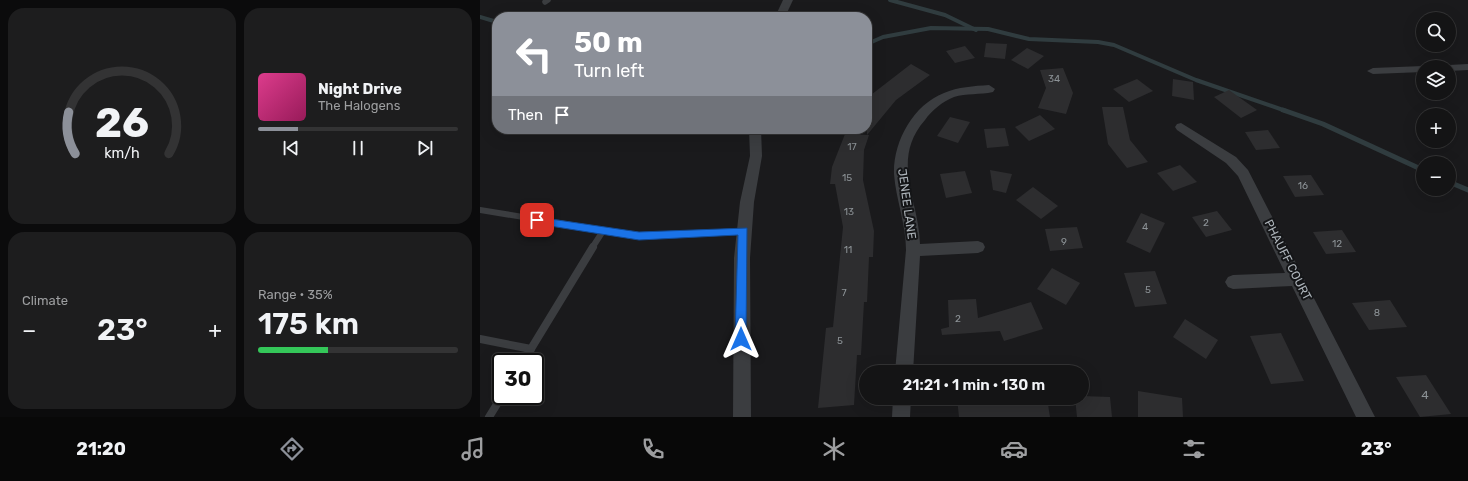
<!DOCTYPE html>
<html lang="en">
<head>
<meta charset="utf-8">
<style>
	:root { --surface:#141415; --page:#1d1d1e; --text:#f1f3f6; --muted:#9d9ea0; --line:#333334; --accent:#8c9099 }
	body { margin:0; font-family:Rubik,sans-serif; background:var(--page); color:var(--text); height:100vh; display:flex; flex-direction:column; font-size:15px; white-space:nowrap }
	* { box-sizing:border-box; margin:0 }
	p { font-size:13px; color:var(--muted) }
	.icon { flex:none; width:22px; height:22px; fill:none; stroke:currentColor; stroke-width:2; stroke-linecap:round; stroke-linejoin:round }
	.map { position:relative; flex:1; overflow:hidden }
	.drawer { display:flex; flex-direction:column; gap:8px; padding:8px; background:#0b0b0c; width:480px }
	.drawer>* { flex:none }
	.banner { position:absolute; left:12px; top:12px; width:380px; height:122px; border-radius:16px; box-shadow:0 4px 16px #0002,0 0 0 1px var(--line); background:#8c9099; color:#fff; overflow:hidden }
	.fabs { position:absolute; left:936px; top:12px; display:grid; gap:8px }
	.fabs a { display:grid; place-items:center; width:40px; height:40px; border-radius:50%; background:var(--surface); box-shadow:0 4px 16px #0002,0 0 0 1px var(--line); font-size:20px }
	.speed { position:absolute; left:12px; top:353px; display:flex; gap:8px; font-size:20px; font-weight:700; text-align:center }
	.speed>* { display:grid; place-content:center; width:52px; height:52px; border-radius:50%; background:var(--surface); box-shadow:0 4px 16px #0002,0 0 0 1px var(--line); line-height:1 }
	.speed .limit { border:2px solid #111; border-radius:6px; background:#fff; color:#111 }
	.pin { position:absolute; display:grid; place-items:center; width:34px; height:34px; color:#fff; margin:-17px; border-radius:8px; box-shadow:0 2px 6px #0006 }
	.me { position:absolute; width:44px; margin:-22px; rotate:0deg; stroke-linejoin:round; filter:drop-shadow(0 0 3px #0008) }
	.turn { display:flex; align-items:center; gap:14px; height:84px; padding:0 16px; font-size:18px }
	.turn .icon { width:52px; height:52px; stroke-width:2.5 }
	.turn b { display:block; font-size:28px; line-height:34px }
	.then { display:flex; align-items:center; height:38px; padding:0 16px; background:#0003; gap:8px; font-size:15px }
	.big { font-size:30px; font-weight:600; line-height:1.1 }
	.drawer .card { flex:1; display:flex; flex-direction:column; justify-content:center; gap:6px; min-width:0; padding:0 14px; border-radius:16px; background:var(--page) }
	.drawer .dial { align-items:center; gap:0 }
	.dial svg { height:104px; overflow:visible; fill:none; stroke:var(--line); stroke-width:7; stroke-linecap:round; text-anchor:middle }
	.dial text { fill:var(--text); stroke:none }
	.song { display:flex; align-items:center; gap:12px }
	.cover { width:48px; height:48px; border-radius:6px; background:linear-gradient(135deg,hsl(330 70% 55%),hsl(330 70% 35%)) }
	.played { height:4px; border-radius:2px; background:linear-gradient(90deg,var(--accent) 20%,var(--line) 20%) }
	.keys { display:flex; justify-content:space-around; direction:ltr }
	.heat { display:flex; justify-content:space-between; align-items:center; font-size:22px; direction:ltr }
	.charge { height:6px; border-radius:3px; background:linear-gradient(90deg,#34c759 35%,var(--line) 0) }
	.drawer .tiles { flex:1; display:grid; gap:8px; grid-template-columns:repeat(2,1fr) }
	.trip { position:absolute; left:379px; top:365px; width:230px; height:40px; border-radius:20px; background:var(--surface); box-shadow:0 4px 16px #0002,0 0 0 1px var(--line); font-weight:600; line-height:40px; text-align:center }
	.tabs { display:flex; height:64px; justify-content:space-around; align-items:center; background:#080808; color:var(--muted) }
	.tabs .icon { width:28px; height:28px }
	.tabs .current { color:var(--accent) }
	.tabs b { font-size:18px; color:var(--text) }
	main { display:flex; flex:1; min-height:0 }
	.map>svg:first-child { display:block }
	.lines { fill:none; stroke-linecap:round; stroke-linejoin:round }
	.stream-far1 { stroke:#303c3f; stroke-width:4 }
	.stream { stroke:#303c3f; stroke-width:5 }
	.building { fill:#2d2d2f }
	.lane-far2 { stroke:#3b3d40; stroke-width:5.5 }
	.lane-far1 { stroke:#3b3d40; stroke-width:6 }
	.lane { stroke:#3b3d40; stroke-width:8 }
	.street { fill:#3b3d40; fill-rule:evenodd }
	.route { fill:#1a73e8; stroke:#114b97 }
	.labels { text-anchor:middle; stroke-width:4; stroke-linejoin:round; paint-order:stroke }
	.number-label { font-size:10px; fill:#8c9296 }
	.street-label { font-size:12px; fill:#adb4ba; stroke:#141517 }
	.near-number-label { font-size:12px; fill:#8c9296 }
</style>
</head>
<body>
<main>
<section class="drawer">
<div class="tiles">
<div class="card dial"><svg viewBox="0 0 100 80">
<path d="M14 69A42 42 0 1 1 86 69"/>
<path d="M14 69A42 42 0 0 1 9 37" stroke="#8c9099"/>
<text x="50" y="56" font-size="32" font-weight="700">26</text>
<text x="50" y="72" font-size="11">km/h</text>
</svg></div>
<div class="card">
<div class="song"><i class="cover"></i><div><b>Night Drive</b><p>The Halogens</p></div></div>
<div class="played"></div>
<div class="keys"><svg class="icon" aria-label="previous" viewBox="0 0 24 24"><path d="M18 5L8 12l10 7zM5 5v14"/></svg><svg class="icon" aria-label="pause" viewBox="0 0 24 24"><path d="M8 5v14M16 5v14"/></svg><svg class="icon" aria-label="next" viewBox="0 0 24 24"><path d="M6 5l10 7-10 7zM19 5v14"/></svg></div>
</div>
<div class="card"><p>Climate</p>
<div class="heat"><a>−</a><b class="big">23°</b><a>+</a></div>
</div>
<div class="card"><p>Range · 35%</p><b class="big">175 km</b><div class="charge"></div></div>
</div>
</section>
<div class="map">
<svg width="988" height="417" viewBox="0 0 988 417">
	<rect width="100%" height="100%" fill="#1a1a1c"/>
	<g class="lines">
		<g class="stream-far1">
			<polyline points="410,0 465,15 496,30"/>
			<polyline points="0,17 17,22"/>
			<polyline points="387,44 403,37 451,28 508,29 549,39 618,42 634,45 716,80 806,111"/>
		</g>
		<g class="stream">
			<polyline points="803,110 843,124 943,170"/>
			<polyline points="969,182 988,190"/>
		</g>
	</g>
	<g class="building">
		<polygon points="506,43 527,44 525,59 504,57"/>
		<polygon points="485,46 495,58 475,63 466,51"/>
		<polygon points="547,48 564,56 548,69 531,60"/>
		<polygon points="431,64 450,75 416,100 387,135 387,98"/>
		<polygon points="583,68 593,93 586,114 558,108 566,88 560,70"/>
		<polygon points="657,79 673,91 649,102 633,89"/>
		<polygon points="693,79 713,82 714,100 692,96"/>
		<polygon points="749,90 777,110 761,118 734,97"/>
		<polygon points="622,107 643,107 650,140 668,162 647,168 628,144"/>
		<polygon points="560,115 575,129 549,141 535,127"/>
		<polygon points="470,117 490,122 478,143 457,136"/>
		<polygon points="525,128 529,146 507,148 504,129"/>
		<polygon points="788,130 800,148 776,150 765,132"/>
		<polygon points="365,134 389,135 384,150 383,180 394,231 393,257 389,257 387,302 384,302 381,355 377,355 374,405 338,408 346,328 353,327 363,227 355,184 350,184 352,167"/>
		<polygon points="700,165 717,182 693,191 677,173"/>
		<polygon points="510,170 532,174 526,193 513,190"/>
		<polygon points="485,171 492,193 466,198 460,174"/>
		<polygon points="831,175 844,195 815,197 803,176"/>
		<polygon points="553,187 578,206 561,219 536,200"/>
		<polygon points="737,211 752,230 726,237 712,217"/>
		<polygon points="661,213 685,223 670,253 646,242"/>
		<polygon points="597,227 603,248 570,251 565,229"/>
		<polygon points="862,230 876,252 846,254 833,232"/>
		<polygon points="572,268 600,283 586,305 557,289"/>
		<polygon points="675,271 687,304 655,307 644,273"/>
		<polygon points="496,299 498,318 551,302 563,329 524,341 520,331 462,335 461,329 469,327 468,300"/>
		<polygon points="910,300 927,327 889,330 872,303"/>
		<polygon points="705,319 738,340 726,359 693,337"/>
		<polygon points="801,333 824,381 791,384 770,336"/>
		<polygon points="946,375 971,414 940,417 916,377"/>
		<polygon points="658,391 702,398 703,417 658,417"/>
		<polygon points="602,396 630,397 632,417 597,417 595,398 602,398"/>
		<polygon points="477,398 567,398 570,417 479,417"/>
	</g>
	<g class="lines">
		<polyline class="lane-far2" points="65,2 68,0"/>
		<g class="lane-far1">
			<polyline points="0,210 159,236 263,231"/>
			<polyline points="112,248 123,231"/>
		</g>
		<g class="lane">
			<polyline points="0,339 51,349"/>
			<polyline points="43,362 113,247"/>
			<polyline points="9,417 22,396"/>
		</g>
		<g class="street">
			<polygon points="303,0 313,0 305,17 295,17"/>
			<polygon points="988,64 988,70 969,71 969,67 964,67 969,65"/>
			<polygon points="943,66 947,67 943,67 943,72 893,74 887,71 893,68"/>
			<path d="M509 85 515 89 513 92C500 95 486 93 474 97 462 102 452 110 445 120 410 160 439 200 440 244L498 241 503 243 505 247 503 251 498 253 440 256 433 372H415L426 250C426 224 416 200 414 174 413 142 433 105 464 93 478 87 494 86 509 85Z"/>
			<polygon points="701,123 756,157 768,170 895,417 876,417 812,286 753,289 748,287 745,282 748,277 753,275 805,273 758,176 746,163 697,130 695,127 697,124"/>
			<polygon points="269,129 281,129 282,156 274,202 270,258 271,417 253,417 254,258 260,202 270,156"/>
			<polygon points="413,398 431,398 430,417 412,417"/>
		</g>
	</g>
	<polygon class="route" points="57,217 159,232 267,228 266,339 265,343 261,344 257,343 255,339 258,235 159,240 57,224 53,220"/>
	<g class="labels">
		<g class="number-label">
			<text x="574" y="82">34</text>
			<text x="372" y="150">17</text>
			<text x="367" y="181">15</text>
			<text x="823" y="189">16</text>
			<text x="369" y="215">13</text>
			<text x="726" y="226">2</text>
			<text x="665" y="230">4</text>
			<text x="584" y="245">9</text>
			<text x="857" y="247">12</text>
			<text x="368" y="253">11</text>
			<text x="668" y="293">5</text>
			<text x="364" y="296">7</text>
			<text x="897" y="316">8</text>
			<text x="478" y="322">2</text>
			<text x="360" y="344">5</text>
		</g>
		<g class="street-label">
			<text transform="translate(427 204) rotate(82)" y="4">JENEE LANE</text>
			<text transform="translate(808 260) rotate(63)" y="4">PHAUFF COURT</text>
		</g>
		<g class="near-number-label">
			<text x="945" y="399">4</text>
		</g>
	</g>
</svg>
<div class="fabs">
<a><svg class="icon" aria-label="search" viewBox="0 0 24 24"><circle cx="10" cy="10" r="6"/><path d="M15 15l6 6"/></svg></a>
<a><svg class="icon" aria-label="layers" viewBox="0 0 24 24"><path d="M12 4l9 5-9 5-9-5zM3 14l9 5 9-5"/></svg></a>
<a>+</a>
<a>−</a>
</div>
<div class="speed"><div class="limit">30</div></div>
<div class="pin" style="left:57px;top:220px;background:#d93025"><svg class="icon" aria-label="arrive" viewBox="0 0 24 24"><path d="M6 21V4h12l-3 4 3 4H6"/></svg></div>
<svg class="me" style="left:261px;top:339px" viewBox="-20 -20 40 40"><path d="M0-17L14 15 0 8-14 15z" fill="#1a73e8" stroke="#fff" stroke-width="4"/></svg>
<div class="trip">21:21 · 1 min · 130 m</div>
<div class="banner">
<div class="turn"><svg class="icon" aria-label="left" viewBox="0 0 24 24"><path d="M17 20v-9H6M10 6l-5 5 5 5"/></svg><div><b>50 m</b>Turn left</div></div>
<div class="then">Then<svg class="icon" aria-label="arrive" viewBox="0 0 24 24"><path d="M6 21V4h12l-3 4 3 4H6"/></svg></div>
</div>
</div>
</main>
<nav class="tabs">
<b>21:20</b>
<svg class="icon current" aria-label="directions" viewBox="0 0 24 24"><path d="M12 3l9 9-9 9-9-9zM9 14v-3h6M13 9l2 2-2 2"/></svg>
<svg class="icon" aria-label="music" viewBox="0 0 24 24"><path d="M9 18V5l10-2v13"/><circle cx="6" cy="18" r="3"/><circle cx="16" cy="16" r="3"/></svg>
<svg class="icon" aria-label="phone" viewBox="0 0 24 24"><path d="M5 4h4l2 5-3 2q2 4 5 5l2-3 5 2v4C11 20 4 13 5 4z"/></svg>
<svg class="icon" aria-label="climate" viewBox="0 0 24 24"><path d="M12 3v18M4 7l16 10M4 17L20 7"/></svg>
<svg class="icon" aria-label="car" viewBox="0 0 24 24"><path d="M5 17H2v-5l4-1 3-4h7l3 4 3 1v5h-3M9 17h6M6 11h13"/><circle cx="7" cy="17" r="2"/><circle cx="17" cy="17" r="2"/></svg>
<svg class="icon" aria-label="filters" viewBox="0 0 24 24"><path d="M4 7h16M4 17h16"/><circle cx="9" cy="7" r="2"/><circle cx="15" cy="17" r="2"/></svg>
<b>23°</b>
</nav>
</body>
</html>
